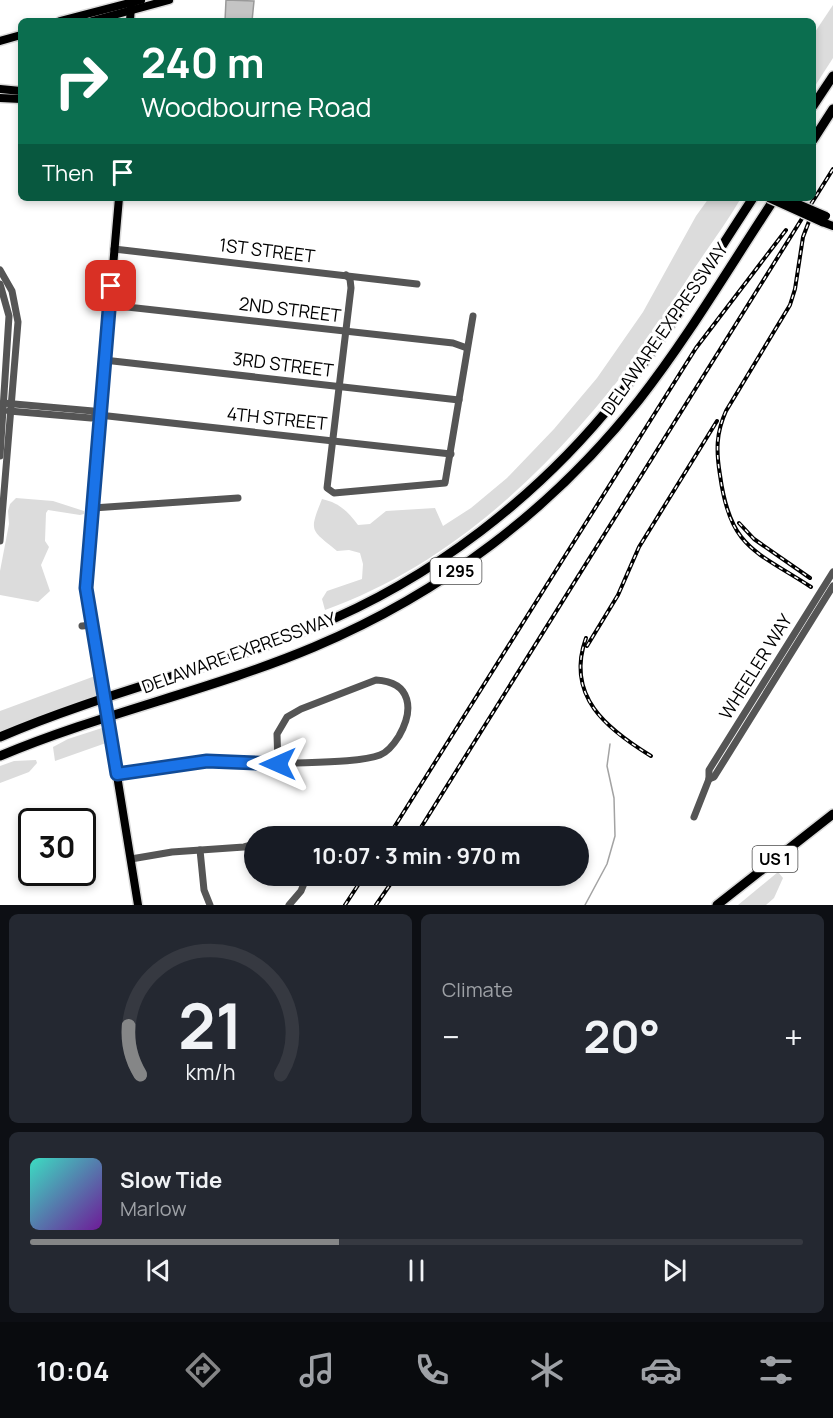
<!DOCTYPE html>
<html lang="en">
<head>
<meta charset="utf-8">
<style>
	:root { --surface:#171b24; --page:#242831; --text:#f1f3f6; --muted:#9ea1a6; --line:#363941; --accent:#858687 }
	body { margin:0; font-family:Manrope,sans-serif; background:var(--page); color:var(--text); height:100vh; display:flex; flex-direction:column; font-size:22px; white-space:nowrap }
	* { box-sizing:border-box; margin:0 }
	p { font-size:20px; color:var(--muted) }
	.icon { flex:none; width:33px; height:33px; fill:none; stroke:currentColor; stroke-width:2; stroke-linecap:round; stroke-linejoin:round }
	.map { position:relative; height:905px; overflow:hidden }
	.side { display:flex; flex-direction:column; gap:9px; padding:9px; background:#0d0f14; flex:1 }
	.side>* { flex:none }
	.top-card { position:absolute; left:18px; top:18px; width:798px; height:183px; border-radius:9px; box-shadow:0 3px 9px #0003; background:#0b6e4f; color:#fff; overflow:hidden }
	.speed { position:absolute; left:18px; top:808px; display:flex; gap:12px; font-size:30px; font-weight:700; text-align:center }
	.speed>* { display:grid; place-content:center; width:78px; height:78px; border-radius:50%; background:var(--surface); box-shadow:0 3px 9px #0003; line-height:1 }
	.speed .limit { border:3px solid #111; border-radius:9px; background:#fff; color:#111 }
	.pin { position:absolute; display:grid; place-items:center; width:51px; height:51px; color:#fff; margin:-26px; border-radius:12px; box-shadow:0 3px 9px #0006 }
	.me { position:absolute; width:66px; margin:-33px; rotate:270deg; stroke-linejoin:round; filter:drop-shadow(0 0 4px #0008) }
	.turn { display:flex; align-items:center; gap:21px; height:126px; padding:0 24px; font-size:27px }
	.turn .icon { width:78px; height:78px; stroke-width:2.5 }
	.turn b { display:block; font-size:42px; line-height:51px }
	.then { display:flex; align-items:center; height:57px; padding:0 24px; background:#0003; gap:12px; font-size:22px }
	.big { font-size:45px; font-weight:700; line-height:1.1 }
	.side .tile { flex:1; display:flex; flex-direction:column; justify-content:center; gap:9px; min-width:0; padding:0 21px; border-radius:9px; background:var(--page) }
	.side .dial { align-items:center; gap:0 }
	.dial svg { height:156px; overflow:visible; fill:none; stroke:var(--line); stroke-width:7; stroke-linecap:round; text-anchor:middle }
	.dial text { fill:var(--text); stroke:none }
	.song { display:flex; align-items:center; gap:18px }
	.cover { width:72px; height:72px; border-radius:9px; background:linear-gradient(135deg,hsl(170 70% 55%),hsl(280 70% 35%)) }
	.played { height:6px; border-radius:3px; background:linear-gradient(90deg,var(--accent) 40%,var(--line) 40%) }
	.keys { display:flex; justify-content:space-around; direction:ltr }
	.heat { display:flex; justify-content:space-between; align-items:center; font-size:33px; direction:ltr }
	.side .tiles { flex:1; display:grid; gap:9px; grid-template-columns:1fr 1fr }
	.tile:last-child { grid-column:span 2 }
	.trip { position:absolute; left:244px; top:826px; width:345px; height:60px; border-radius:30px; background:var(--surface); box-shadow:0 3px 9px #0003; font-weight:700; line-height:60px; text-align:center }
	.tab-bar { display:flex; height:96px; justify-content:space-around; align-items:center; background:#090b0e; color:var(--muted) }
	.tab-bar .icon { width:42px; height:42px }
	.tab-bar .current { color:var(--accent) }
	.tab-bar b { font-size:27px; color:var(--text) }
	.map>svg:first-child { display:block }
	.green { fill:#dcdcdc }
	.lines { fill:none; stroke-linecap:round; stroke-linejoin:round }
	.stream { stroke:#a3a3a3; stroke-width:1.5 }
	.building { fill:#c4c4c4; stroke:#999; stroke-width:1.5 }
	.major-casing { stroke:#dbdbdb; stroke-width:11 }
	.highway-casing { stroke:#dbdbdb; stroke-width:12 }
	.minor { stroke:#555; stroke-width:7 }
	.major { stroke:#000; stroke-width:8 }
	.highway { stroke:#000; stroke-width:9 }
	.rail-casing { stroke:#000; stroke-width:4 }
	.rail { stroke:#fff; stroke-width:1.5; stroke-dasharray:4.5; stroke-linecap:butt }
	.major-bridge-casing { stroke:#dbdbdb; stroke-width:11; stroke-linecap:butt }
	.major-bridge { stroke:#000; stroke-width:8 }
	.route-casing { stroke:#114b97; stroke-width:15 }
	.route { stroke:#1a73e8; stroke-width:10 }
	.labels { text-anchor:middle; stroke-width:6; stroke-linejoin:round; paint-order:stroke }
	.shield { fill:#fff; stroke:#4c4c4c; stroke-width:1.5 }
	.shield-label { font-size:16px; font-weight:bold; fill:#000 }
	.street-label { font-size:18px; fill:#000; stroke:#fff }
</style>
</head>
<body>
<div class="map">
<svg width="833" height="905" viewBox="0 0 833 905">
	<rect width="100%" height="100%" fill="#fff"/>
	<g class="green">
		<polygon points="833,5 833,58 813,89 813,35"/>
		<path d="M709 198H741C723 229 700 258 681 289 667 309 656 331 641 351 558 461 458 562 325 610L322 599 327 591 362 579 363 564 360 553 349 550 337 551C310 529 309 532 322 499 340 503 348 512 358 525L370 524 386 511 435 508 443 526 471 508 507 478 554 429 597 378 643 312 696 216Z"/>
		<polygon points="16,498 53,501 84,511 84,514 80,515 48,510 46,513 45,541 49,547 41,565 50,591 38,602 0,595 0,571 9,524 8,511 10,504"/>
		<polygon points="95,676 99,697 0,732 0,711"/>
		<polygon points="102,728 106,743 55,761 53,747 68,739"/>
		<polygon points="36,760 37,763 29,772 0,783 0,766 14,761"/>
		<polygon points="778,872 783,878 774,898 766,905 738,905"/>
	</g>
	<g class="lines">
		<polyline class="stream" points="585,905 607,864 615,836 614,798 607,766 610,744"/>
	</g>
	<polygon class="building" points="226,0 254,1 252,21 225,21"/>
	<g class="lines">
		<g class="major-casing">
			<g id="major">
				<polyline points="60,21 141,0"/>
				<polyline points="92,21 169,0"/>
				<polyline points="130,21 131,6"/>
				<polyline points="0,41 21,35"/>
				<polyline points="0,89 21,91"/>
				<polyline points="0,98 21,99"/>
				<polyline points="822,222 833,226"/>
				<polyline points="102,688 86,588 86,575 119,198"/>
				<polyline points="109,726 138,905"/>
			</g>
		</g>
		<g class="highway-casing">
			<g id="highway">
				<polyline points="813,106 833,76"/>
				<polyline points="813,140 833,109"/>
				<path d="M0 737C102 693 211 669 314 627 432 579 538 497 618 397 667 335 709 265 753 198"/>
				<path d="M0 756C102 713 212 690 314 647 442 593 553 509 639 400 689 336 730 266 775 198"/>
				<polyline points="717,905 833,814"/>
			</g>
		</g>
		<g class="minor">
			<polyline points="114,249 417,284"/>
			<polyline points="0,270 12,291 18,322 0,541"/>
			<polyline points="346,275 350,279 351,288 327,488 334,493 445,483 473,316"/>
			<polyline points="0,284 9,316 0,456"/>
			<polyline points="109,305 453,343 467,348"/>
			<polyline points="104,360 459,400"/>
			<polyline points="3,403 93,411 99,415 451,454"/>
			<polyline points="9,411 91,418 99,415"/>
			<polyline points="93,508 238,498"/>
			<polyline points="82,626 92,625"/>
			<path d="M376 680C412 682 414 710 399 736 394 744 388 752 380 755 359 763 303 762 278 764L277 734 287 717 301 709Z"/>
			<polyline points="117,774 207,761 255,765 278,764"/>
			<polyline points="709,779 714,777 833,586"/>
			<polyline points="694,817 709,779 709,770 833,572"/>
			<polyline points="200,850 204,890 210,905"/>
			<polyline points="131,859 172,852 244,847 255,844"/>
			<polyline points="289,905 301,891 307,876"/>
		</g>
		<use href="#major" class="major"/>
		<use href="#highway" class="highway"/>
		<g class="rail-casing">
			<g id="rail">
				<path d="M811 216 803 237 795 289 790 305 726 411C716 433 716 451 720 475 730 548 754 550 811 587"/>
				<polyline points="739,523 754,539 810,578"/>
				<path d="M586 638C565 696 607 729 651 756"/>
				<polyline points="587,646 618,595 639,547 717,421"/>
				<polyline points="388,837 696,348 786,230"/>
				<polyline points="415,837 833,169"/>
				<polyline points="345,905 364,876"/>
				<polyline points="376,905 396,876"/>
			</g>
		</g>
		<use href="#rail" class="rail"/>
		<g class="major-bridge-casing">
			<g id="major-bridge">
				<polyline points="769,198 822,222"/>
				<polyline points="784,198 826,216"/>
				<polyline points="102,688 109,726"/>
			</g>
		</g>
		<use href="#major-bridge" class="major-bridge"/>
	</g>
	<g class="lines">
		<g class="route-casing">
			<polyline id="route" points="111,286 86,588 117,774 207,761 278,764"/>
		</g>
		<use href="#route" class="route"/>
	</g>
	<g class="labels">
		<g class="shield">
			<rect x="430.5" y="558" width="51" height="26" rx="4.5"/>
			<rect x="752.5" y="846" width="45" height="26" rx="4.5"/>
		</g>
		<g class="shield-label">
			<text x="456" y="577">I 295</text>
			<text x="775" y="865">US 1</text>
		</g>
		<g class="street-label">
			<text transform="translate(267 251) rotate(7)" y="6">1ST STREET</text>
			<text transform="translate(290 310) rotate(7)" y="6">2ND STREET</text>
			<text transform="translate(665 329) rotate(-55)" y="6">DELAWARE EXPRESSWAY</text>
			<text transform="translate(283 365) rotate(7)" y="6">3RD STREET</text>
			<text transform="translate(277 419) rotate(6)" y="6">4TH STREET</text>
			<text transform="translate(239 653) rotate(-20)" y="6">DELAWARE EXPRESSWAY</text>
			<text transform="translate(756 667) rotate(-58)" y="6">WHEELER WAY</text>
		</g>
	</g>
</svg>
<div class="speed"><div class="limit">30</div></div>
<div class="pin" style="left:111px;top:286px;background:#d93025"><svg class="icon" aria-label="arrive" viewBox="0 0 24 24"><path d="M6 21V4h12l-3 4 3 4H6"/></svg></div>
<svg class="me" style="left:278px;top:764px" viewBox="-20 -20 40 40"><path d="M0-17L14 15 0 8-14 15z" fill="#1a73e8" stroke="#fff" stroke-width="4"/></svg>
<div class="trip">10:07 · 3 min · 970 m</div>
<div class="top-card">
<div class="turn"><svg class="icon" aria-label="right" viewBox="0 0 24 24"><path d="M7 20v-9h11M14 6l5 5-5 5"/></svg><div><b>240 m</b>Woodbourne Road</div></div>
<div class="then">Then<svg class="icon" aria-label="arrive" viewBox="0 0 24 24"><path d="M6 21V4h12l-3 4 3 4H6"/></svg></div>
</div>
</div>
<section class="side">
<div class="tiles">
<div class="tile dial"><svg viewBox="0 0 100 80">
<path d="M14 69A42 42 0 1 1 86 69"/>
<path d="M14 69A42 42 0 0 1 8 44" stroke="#858687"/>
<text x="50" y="56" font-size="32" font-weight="700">21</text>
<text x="50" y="72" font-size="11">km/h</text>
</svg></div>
<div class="tile"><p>Climate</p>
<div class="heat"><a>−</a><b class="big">20°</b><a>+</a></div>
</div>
<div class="tile">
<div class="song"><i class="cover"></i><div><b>Slow Tide</b><p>Marlow</p></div></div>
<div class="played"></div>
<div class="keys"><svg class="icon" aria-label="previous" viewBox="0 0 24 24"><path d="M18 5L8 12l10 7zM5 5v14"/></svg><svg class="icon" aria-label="pause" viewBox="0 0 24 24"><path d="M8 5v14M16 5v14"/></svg><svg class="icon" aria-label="next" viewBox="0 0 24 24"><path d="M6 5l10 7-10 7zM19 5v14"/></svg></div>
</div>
</div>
</section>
<nav class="tab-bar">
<b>10:04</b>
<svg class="icon current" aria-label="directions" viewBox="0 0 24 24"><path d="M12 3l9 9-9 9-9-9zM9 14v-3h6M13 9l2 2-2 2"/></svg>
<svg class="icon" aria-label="music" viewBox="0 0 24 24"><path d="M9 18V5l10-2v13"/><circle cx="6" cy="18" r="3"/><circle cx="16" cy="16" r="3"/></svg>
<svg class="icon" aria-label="phone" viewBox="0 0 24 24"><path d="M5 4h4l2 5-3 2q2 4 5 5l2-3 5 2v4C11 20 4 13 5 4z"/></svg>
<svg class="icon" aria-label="climate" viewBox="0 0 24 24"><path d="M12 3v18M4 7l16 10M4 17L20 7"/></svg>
<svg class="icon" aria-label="car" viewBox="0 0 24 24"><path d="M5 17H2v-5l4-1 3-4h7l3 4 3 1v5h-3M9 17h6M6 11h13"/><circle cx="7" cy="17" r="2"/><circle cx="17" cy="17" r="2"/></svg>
<svg class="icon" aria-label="filters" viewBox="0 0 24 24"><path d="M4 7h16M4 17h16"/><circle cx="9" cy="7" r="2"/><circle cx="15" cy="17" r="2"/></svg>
</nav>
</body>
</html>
